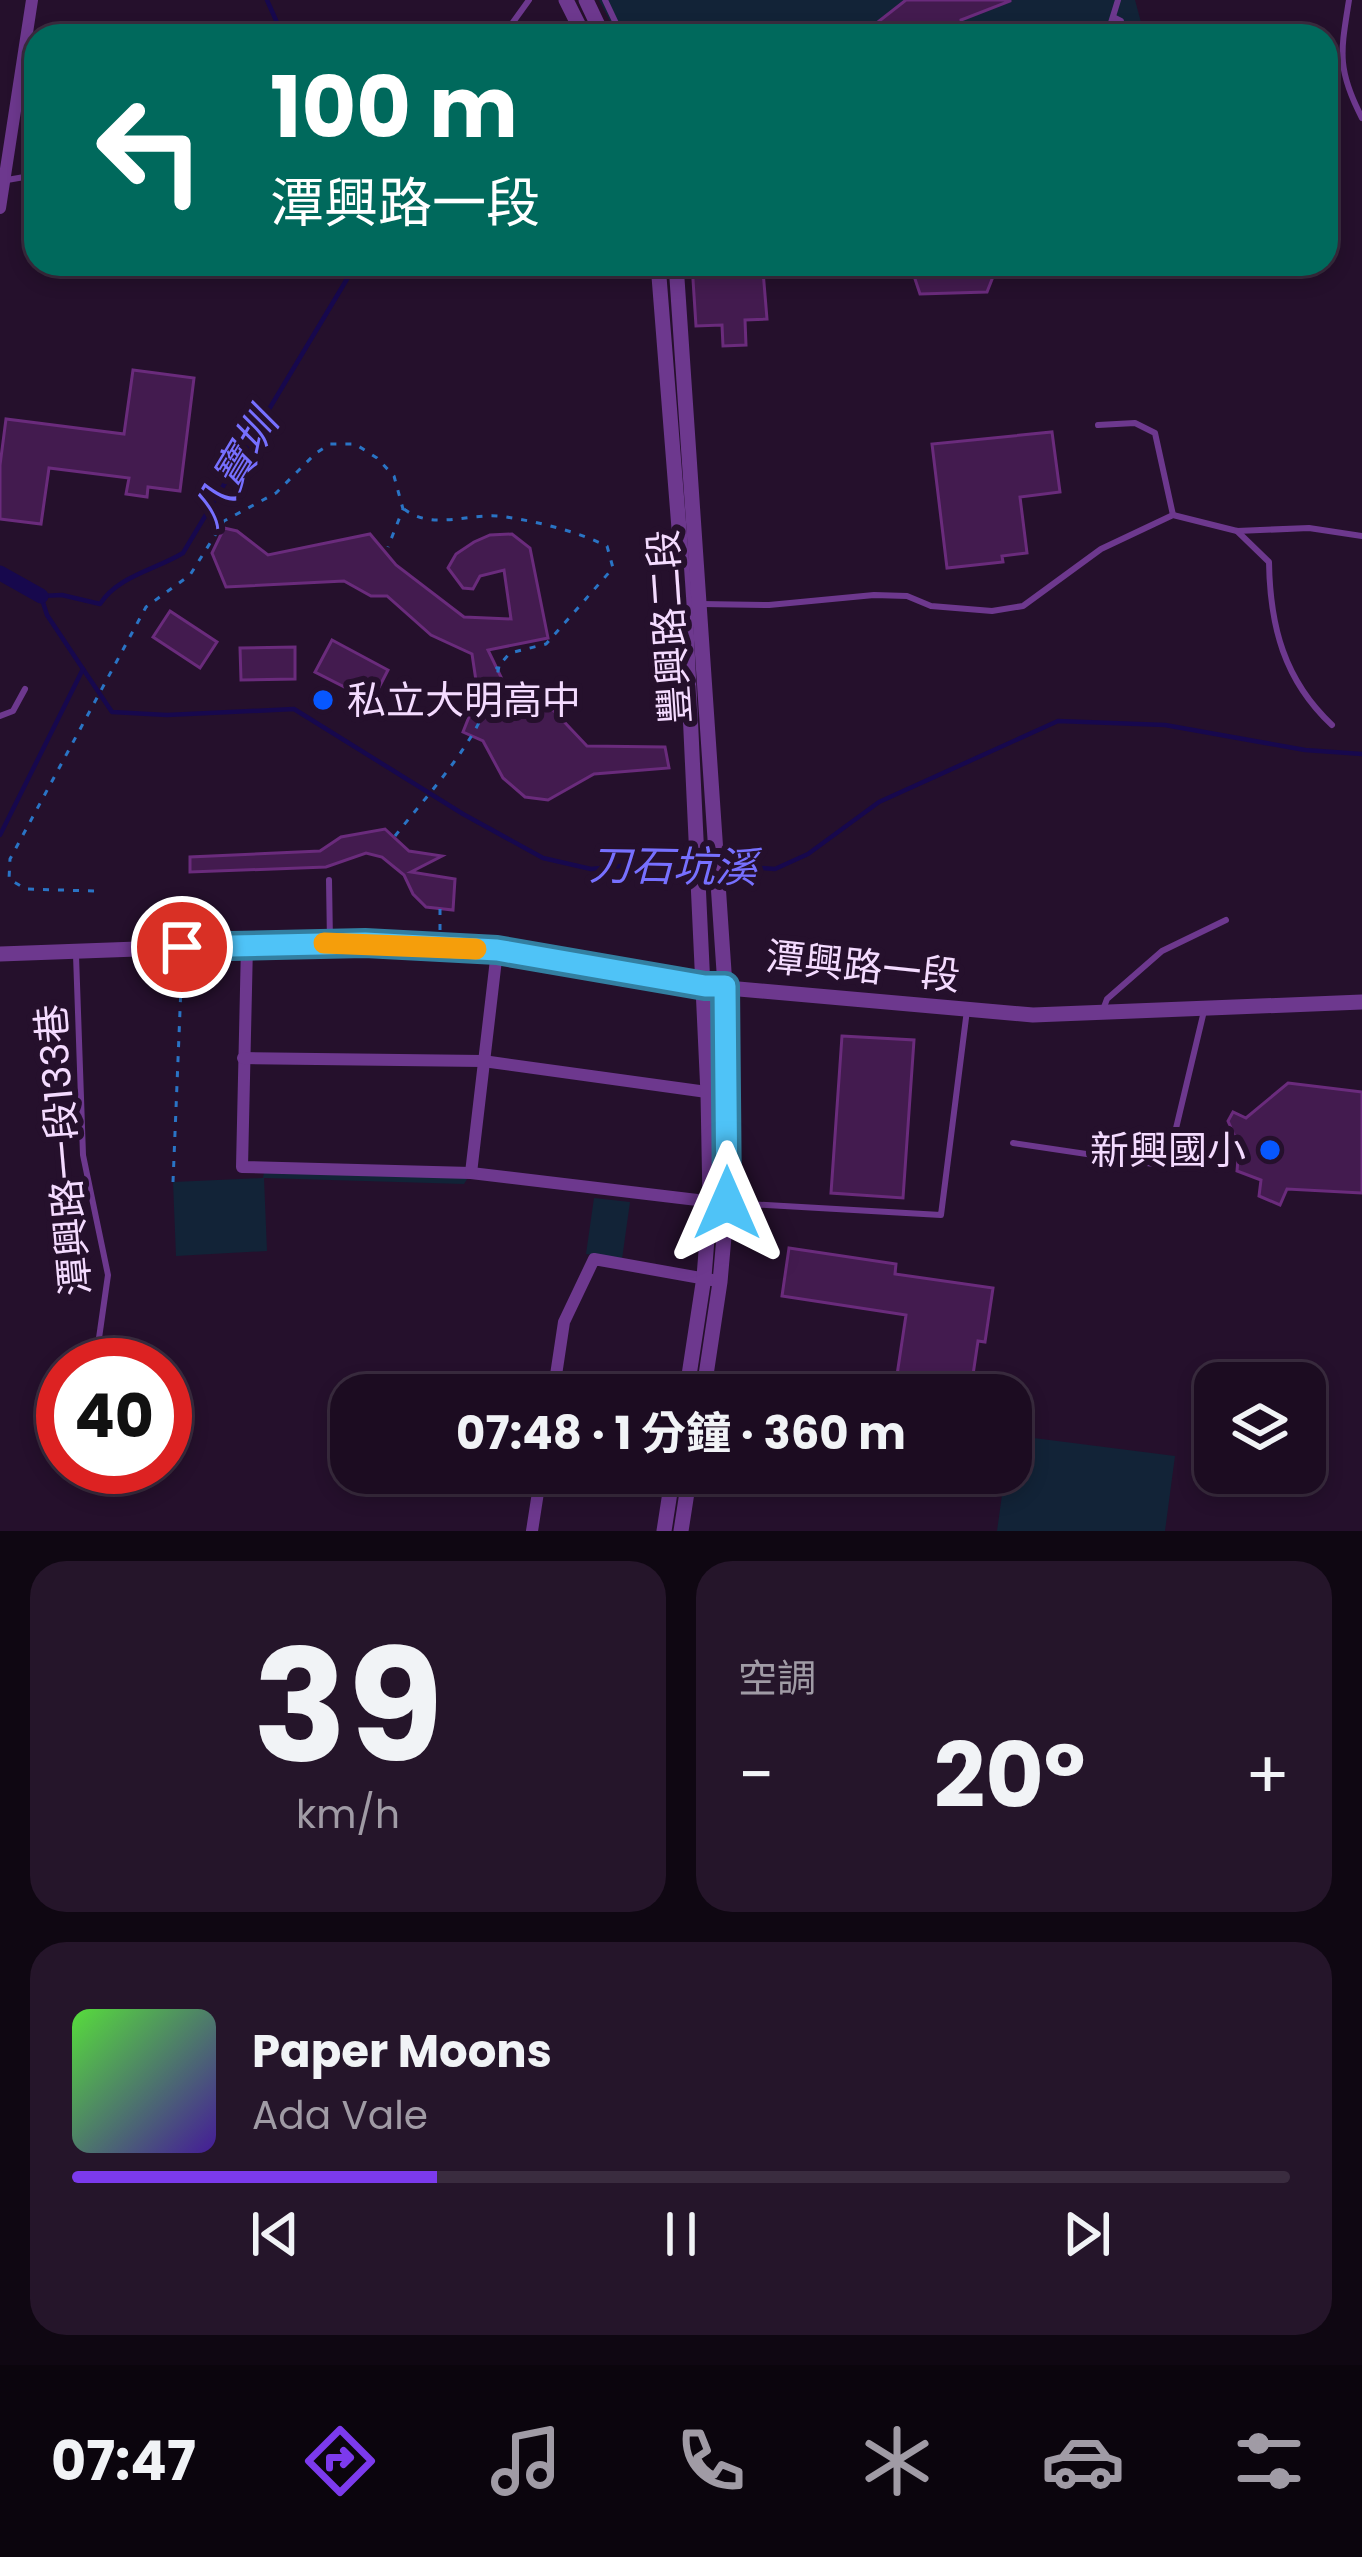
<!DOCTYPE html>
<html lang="zh-TW">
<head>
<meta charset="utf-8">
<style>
	:root { --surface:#1c0c21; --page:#25152a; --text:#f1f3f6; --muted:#a09ba5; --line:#3a2c3f; --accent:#7c3aed }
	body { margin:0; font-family:Poppins,"Noto Sans TC",sans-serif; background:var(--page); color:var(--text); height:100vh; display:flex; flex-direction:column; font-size:45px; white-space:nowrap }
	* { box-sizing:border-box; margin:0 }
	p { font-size:39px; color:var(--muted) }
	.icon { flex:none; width:66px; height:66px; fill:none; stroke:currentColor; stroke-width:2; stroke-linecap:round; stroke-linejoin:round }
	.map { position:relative; height:1531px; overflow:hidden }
	.sheet { display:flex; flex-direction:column; gap:30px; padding:30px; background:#0f0712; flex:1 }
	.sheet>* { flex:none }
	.hud { position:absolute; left:24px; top:24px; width:1314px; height:252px; border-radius:36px; box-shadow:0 6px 18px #0003,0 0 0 3px var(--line); background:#00695c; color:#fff; overflow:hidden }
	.tools { position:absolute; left:1194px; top:1362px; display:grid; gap:24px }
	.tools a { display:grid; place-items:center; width:132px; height:132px; border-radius:24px; background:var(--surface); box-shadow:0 6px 18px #0003,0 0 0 3px var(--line); font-size:60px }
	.speed { position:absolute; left:36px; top:1338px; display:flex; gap:24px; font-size:60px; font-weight:700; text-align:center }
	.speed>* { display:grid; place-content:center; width:156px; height:156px; border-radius:50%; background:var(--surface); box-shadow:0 6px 18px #0003,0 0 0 3px var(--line); line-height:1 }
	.speed .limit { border:18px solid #d22; background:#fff; color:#111 }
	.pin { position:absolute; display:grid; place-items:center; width:102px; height:102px; color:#fff; margin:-51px; border:6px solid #fff; border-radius:50%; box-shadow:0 3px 12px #0007 }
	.me { position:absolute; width:132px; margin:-66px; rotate:0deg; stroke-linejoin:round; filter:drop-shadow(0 0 9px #0008) }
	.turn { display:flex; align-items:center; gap:42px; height:252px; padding:0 48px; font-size:54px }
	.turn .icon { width:156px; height:156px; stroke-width:2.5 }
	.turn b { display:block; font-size:84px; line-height:102px }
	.big { font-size:90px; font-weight:700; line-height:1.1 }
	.sheet .card { flex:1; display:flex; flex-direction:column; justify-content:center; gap:18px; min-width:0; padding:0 42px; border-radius:36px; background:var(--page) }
	.sheet .dial { align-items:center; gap:0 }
	.dial b { font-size:156px; line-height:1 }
	.song { display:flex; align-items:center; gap:36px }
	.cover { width:144px; height:144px; border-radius:18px; background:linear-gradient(135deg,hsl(110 70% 55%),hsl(260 70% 35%)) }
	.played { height:12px; border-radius:6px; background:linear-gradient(90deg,var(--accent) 30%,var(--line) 30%) }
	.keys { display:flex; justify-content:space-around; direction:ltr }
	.heat { display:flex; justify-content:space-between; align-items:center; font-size:66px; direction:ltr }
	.sheet .tiles { flex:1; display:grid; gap:30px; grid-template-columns:1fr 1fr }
	.card:last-child { grid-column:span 2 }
	.trip { position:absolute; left:330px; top:1374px; width:702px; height:120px; border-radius:36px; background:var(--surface); box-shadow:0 6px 18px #0003,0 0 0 3px var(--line); font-weight:700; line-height:120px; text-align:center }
	.menu { display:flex; height:192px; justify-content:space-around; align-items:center; background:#0b050d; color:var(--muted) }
	.menu .icon { width:84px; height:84px }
	.menu .current { color:var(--accent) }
	.menu b { font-size:54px; color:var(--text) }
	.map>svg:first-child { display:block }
	.green { fill:#122337 }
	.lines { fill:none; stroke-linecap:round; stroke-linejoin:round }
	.stream { stroke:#17084d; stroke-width:4.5 }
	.canal { stroke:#17084d; stroke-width:15 }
	.building { fill:#431b4f; stroke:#6a2b7c; stroke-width:3 }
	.path { stroke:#2a74c5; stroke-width:3; stroke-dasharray:6 9; stroke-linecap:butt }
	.service { stroke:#6d388e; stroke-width:6 }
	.minor { stroke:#6d388e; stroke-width:12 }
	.tertiary { stroke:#6d388e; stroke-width:15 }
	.route-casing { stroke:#337fa1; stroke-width:30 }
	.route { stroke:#4fc3f7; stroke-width:21 }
	.slow { stroke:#f59e0b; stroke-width:21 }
	.poi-dot { fill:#0757ff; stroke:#25102c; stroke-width:4.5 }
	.labels { text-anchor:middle; stroke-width:12; stroke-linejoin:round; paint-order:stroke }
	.street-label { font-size:39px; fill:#f4dbff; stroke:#25102c }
	.poi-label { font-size:39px; fill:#f4dbff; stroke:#25102c; text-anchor:start }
	.water-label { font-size:42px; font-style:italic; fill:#7770ff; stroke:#25102c }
</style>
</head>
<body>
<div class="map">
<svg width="1362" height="1531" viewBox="0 0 1362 1531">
	<rect width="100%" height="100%" fill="#25102c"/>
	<g class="green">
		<polygon points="599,0 1135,0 1142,26 1127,36 618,36"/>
		<polygon points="265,1167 471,1173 464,1184 264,1178 267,1251 176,1256 173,1182 263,1178"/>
		<polygon points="594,1198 630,1202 622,1259 586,1254"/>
		<polygon points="1011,1435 1175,1456 1165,1531 997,1531 1005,1473 1011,1473"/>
	</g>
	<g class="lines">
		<g class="stream">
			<polyline points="267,0 283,36"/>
			<polyline points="83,669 112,712 167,715 294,709 463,814 543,858 591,869 670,861 712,864"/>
			<path d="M0 835 83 669 47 615 41 596 62 595 100 604C118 576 155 570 183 553L356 264"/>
			<polyline points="724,865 775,869 808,854 879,802 1058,721 1165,725 1305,750 1362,754"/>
		</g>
		<polyline class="canal" points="0,573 41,596"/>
	</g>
	<g class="building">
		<polygon points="906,0 1010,0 1010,1 961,20 963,36 860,36"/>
		<polygon points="692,264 742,264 742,273 763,271 767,319 745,320 746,345 723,346 722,325 696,326"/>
		<polygon points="910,264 998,264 987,292 920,294"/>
		<polygon points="133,370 194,378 180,491 148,487 147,497 126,494 129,478 49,468 41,524 0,519 0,465 6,419 124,434"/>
		<polygon points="1052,432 1060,492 1020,497 1027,553 1002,556 1003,562 947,568 932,444"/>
		<polygon points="224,528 237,531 268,555 370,534 396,565 464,617 511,619 504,570 480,576 473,589 463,588 448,568 456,554 474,542 490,535 512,534 530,548 548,638 488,650 512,700 553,710 587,746 665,747 669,768 594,774 548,800 525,797 503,778 483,741 463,732 478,694 472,654 431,635 387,596 371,596 344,581 226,587 212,553"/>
		<polygon points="170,611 217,642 200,668 153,637"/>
		<polygon points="332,640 388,670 372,701 315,672"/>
		<polygon points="295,647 295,679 241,680 240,648"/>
		<polygon points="385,829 409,851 442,856 411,872 455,879 453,910 426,907 413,894 404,875 382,857 366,853 326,867 190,872 190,857 320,851 341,837"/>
		<polygon points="842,1036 914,1040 903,1198 831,1193"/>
		<polygon points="1288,1083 1362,1092 1362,1193 1287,1189 1280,1205 1259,1196 1261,1180 1237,1171 1239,1146 1228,1121 1233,1112 1246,1118"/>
		<polygon points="789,1248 896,1264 895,1274 993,1288 985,1342 978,1341 970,1395 894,1395 906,1315 782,1296"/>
	</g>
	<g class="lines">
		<g class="path">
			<path d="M404 509C434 532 471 511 506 517 540 522 575 531 607 546L613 568 546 644 510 653 496 669"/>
			<path d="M395 836C435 785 488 732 499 666"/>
			<polyline points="94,891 26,889 9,879 10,859 146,607 190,575 224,521 276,493 316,453 330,444 355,444 377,458 394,476 403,509 388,547"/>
			<polyline points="440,909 440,931"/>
			<polyline points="173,1182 182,962"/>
		</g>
		<g class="service">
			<polyline points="605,0 622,36"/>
			<path d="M1349 0C1341 51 1336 68 1362 118"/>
			<polyline points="1115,18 1121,21 1122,36"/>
			<polyline points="503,36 529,0"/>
			<polyline points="1081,36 1110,26 1118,0"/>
			<polyline points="7,180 36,175"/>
			<polyline points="1098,425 1135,423 1155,433 1173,515"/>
			<path d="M1237 531 1269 562C1270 626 1284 680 1332 725"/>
			<polyline points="701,604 769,605 874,595 907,596 931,606 992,611 1023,606 1101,549 1173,515 1237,531 1309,528 1362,536"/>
			<polyline points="0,716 13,711 25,689"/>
			<polyline points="329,880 330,942"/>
			<polyline points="76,955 83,1155 108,1275 98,1345"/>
			<polyline points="1104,1007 1107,999 1162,951 1226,920"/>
			<polyline points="1013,1143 1167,1166 1204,1011"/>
			<polyline points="730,1203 941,1215 967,1010"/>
		</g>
		<g class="minor">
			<polyline points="0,208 32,0"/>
			<polyline points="247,945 242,1167 471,1173 714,1202"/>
			<polyline points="243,1058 483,1061 714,1093"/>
			<polyline points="471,1173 497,951"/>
			<polyline points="553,1395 564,1322 594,1259 712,1280"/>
			<polyline points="532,1531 541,1473"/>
		</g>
		<g class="tertiary">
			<polyline points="566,0 584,36"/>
			<polyline points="586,0 603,36"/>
			<polyline points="658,264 685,604 708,1094 710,1201 704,1277 686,1395"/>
			<polyline points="676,264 725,986 727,1203 720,1282 703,1395"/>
			<polyline points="0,954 247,945 399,944 497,951 705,986 1033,1015 1362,1002"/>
			<polyline points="664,1531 673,1473"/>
			<polyline points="681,1531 690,1473"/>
		</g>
	</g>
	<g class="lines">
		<g class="route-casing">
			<polyline id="route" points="182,947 365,943 497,950 705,986 725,986 727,1203"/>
		</g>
		<use href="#route" class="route"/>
		<polyline class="slow" points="324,943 476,949"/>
	</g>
	<g class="poi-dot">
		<circle cx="323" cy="700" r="12"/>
		<circle cx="1270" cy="1150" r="12"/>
	</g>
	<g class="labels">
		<g class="street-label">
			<text transform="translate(669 627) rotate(-94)" y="14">豐興路二段</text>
			<text transform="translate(863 966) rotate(6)" y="14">潭興路一段</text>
			<text transform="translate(63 1150) rotate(-95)" y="14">潭興路一段133巷</text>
		</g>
		<g class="poi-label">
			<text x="347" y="714">私立大明高中</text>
			<text x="1246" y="1164" text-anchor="end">新興國小</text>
		</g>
		<g class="water-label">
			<text transform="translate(234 468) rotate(-59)" y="15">八寶圳</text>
			<text transform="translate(673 866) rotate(1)" y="15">刀石坑溪</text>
		</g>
	</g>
</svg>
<div class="tools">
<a><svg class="icon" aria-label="layers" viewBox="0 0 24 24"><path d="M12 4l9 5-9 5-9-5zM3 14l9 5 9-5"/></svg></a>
</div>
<div class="speed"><div class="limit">40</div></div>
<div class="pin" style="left:182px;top:947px;background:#d93025"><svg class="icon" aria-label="arrive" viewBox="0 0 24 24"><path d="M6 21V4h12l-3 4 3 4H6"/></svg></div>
<svg class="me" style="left:727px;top:1203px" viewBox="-20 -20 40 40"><path d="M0-17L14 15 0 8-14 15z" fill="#4fc3f7" stroke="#fff" stroke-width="4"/></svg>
<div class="trip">07:48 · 1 分鐘 · 360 m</div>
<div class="hud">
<div class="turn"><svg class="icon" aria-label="left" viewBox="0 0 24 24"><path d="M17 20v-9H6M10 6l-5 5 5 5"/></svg><div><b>100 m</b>潭興路一段</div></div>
</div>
</div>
<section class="sheet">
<div class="tiles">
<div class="card dial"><b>39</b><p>km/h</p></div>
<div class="card"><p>空調</p>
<div class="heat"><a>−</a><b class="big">20°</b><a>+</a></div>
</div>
<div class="card">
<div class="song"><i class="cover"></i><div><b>Paper Moons</b><p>Ada Vale</p></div></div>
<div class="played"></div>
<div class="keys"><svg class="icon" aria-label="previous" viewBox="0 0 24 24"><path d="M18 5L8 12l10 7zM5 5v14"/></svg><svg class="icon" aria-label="pause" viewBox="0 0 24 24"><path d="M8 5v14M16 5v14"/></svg><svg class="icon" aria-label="next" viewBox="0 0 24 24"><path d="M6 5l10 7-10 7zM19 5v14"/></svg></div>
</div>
</div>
</section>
<nav class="menu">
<b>07:47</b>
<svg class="icon current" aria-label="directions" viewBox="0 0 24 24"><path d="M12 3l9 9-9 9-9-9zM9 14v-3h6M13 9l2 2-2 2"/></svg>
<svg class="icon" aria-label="music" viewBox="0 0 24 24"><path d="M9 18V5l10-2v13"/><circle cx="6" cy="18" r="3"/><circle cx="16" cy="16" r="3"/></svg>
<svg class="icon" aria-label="phone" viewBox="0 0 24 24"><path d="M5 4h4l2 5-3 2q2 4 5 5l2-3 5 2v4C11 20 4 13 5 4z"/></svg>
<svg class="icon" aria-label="climate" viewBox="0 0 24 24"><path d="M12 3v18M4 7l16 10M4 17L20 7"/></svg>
<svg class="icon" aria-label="car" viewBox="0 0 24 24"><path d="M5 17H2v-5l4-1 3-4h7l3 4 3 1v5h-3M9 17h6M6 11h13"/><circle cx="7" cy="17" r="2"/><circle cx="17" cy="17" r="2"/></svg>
<svg class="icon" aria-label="filters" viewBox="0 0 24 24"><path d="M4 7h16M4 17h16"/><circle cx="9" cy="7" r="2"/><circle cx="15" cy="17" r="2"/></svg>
</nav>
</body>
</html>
